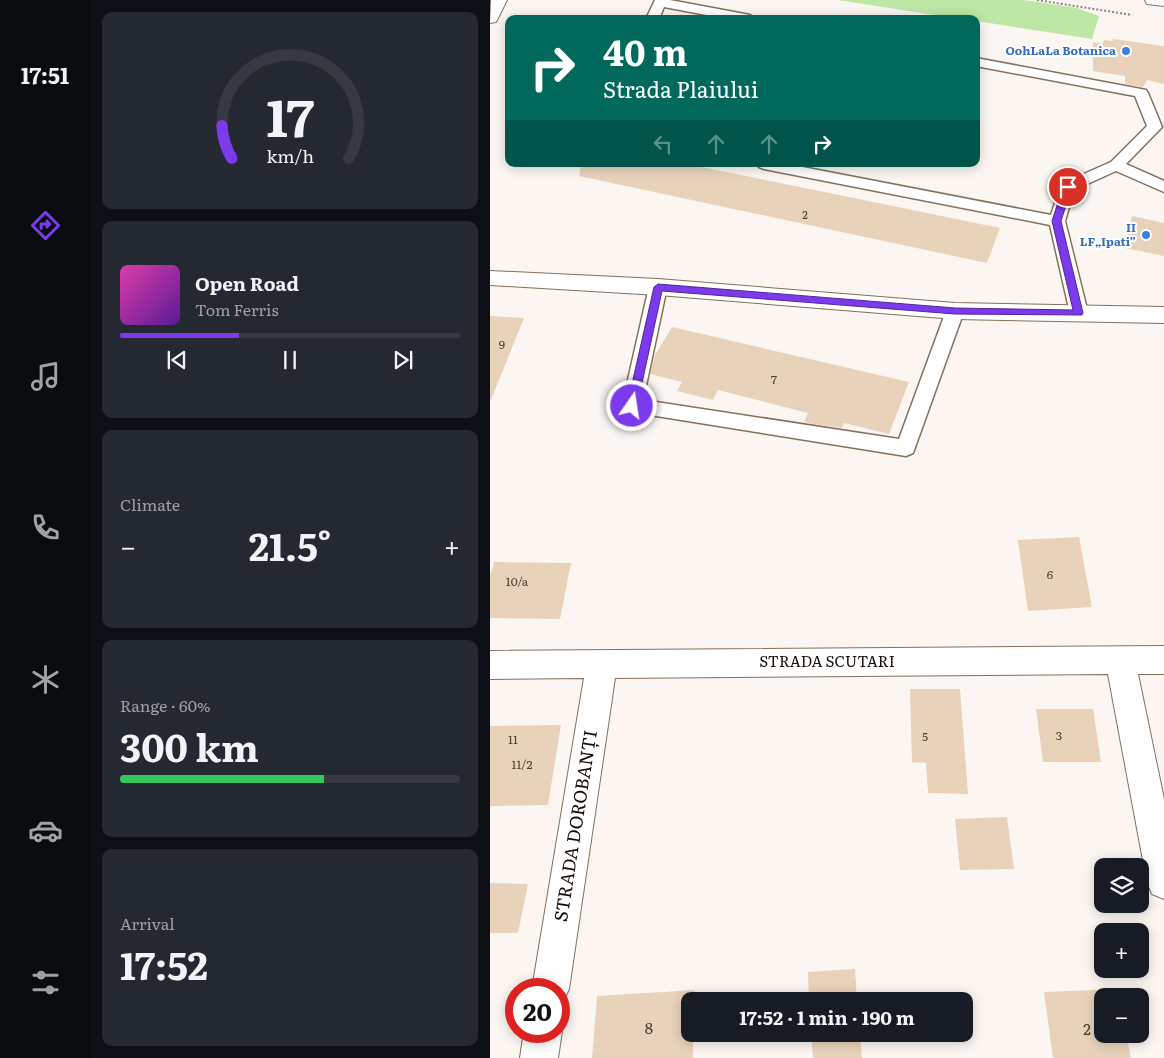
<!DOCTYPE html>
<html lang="en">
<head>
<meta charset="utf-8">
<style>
	:root { --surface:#171b24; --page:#242831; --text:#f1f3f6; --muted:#9ea1a6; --line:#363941; --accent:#7c3aed }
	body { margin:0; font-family:Literata,serif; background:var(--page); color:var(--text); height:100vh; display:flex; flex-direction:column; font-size:19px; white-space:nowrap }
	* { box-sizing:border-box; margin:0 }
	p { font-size:16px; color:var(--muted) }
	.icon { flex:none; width:28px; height:28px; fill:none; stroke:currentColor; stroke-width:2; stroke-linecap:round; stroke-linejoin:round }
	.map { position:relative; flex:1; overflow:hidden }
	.side { display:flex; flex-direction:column; gap:12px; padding:12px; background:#0d0f14; width:400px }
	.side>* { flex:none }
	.guide { position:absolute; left:15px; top:15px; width:475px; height:152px; border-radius:10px; box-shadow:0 2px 12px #0003; background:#00695c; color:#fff; overflow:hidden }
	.controls { position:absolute; left:604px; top:858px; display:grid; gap:10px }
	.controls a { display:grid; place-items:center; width:55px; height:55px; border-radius:10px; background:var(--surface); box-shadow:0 2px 12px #0003; font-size:25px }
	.speed { position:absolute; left:15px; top:978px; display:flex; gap:10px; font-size:25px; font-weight:700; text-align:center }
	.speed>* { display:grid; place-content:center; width:65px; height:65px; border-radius:50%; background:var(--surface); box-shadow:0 2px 12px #0003; line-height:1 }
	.speed .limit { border:8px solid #d22; background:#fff; color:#111 }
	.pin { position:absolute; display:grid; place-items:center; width:42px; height:42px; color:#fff; margin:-21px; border:2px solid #fff; border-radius:50%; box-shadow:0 1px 5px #0007 }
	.me { position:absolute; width:55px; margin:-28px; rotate:13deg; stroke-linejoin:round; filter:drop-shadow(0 0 4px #0008) }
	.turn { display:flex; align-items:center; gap:18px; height:105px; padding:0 15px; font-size:22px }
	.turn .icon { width:65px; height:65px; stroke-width:2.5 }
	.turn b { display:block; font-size:35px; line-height:42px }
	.lanes { display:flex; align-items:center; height:48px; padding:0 15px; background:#0003; justify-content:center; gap:25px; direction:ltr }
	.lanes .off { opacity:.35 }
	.big { font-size:38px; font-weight:700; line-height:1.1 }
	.side .tile { flex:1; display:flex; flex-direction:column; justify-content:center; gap:8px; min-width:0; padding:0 18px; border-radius:10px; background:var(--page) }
	.side .dial { align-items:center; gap:0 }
	.dial svg { height:130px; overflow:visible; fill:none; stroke:var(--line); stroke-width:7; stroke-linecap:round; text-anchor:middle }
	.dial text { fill:var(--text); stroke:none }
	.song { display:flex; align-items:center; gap:15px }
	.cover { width:60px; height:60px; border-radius:8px; background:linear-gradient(135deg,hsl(320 70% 55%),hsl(270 70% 35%)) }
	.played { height:5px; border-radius:2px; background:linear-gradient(90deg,var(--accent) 35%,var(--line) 35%) }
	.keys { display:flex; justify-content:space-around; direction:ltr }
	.heat { display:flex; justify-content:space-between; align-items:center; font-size:28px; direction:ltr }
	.charge { height:8px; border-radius:4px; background:linear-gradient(90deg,#34c759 60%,var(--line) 0) }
	.trip { position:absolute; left:191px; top:992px; width:292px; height:50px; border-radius:10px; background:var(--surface); box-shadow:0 2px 12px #0003; font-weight:700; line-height:50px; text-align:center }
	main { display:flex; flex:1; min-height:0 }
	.menu { display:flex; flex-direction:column; width:90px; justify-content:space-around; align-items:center; background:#090b0e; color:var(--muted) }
	.menu .icon { width:35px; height:35px }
	.menu .selected { color:var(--accent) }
	.menu b { font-size:22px; color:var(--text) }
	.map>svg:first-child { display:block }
	.green { fill:#bde7a5 }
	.building { fill:#e9d2ba }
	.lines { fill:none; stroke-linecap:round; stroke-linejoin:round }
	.lane-casing { stroke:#85705b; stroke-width:3 }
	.street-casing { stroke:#85705b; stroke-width:2 }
	.secondary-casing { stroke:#85705b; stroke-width:2 }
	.path { stroke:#8a837e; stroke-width:2; stroke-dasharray:2 2; stroke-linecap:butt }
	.lane { fill:#fff; fill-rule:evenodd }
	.street { fill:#fff; fill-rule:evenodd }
	.secondary { fill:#fff; fill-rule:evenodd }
	.route { fill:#7c3aed; stroke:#51269a }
	.shop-dot { fill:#3f7fe0; stroke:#fff; stroke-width:2 }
	.labels { text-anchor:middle; stroke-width:4; stroke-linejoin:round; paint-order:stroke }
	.far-number-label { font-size:11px; fill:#4a3e33 }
	.far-shop-label { font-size:12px; font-weight:bold; fill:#366cbe; stroke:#fff; text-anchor:end }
	.number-label { font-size:12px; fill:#4a3e33 }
	.street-label { font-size:15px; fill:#150d06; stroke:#fff }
	.near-number-label { font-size:15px; fill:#4a3e33 }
	.near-street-label { font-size:18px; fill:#150d06; stroke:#fff }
</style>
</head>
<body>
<main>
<nav class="menu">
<b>17:51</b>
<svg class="icon selected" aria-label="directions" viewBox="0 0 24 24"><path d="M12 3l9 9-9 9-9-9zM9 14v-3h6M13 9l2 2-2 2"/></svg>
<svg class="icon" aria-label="music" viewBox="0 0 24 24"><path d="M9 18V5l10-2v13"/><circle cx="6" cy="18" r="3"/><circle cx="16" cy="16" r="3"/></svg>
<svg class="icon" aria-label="phone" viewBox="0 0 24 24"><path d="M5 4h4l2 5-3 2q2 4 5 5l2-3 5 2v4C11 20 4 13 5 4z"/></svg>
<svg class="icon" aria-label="climate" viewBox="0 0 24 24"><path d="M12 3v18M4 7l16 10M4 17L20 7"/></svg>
<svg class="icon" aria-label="car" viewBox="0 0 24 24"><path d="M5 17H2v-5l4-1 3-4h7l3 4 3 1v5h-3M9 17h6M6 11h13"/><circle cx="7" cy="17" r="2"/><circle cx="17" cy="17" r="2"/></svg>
<svg class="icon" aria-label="filters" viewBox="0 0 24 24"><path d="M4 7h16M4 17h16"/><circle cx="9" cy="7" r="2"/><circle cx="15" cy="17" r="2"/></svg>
</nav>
<section class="side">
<div class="tile dial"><svg viewBox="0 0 100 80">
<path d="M14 69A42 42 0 1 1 86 69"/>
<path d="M14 69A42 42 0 0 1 8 49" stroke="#7c3aed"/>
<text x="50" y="56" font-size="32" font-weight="700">17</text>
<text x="50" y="72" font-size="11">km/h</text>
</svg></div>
<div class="tile">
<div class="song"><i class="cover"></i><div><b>Open Road</b><p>Tom Ferris</p></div></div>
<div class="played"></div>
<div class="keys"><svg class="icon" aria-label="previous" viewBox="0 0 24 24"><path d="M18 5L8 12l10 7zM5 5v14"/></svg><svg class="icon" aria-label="pause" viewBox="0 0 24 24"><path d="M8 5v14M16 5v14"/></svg><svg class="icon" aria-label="next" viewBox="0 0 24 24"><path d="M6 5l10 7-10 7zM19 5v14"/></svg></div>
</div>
<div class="tile"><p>Climate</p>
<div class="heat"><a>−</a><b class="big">21.5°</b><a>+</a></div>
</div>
<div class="tile"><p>Range · 60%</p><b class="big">300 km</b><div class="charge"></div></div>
<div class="tile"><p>Arrival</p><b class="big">17:52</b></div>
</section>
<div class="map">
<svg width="674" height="1058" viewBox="0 0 674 1058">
	<rect width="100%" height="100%" fill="#fbf6f2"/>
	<polygon class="green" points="348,0 534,0 587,8 609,16 602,39 486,21 486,19 469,19"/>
	<g class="building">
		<polygon points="623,39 674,46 674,84 657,80 653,87 635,84 635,76 603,71 603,42 613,44 614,40 622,41"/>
		<polygon points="91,164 197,164 510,228 497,263 89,176"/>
		<polygon points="642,216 674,223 674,256 635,248"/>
		<polygon points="0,316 34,318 1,400 0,400"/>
		<polygon points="182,327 419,382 399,434 354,423 352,428 324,424 314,422 318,413 228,390 223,400 187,391 192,382 160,374 165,355"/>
		<polygon points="589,537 602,607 538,611 528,540"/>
		<polygon points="4,562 81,563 70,619 0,618 0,577"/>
		<polygon points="420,689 470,689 478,794 438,793 436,763 422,762"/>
		<polygon points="546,709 603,709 611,762 553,762"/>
		<polygon points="71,725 58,805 0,806 0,726"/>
		<polygon points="517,817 524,869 470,870 465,819"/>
		<polygon points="0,883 38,884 28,933 0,933"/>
		<polygon points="365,969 367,1001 319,1001 318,972"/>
		<polygon points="628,989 629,996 612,996 612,1034 636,1034 641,1058 563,1058 554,992"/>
		<polygon points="205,990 204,1001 200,1001 200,1034 203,1034 203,1058 102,1058 107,996"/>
		<polygon points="321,1034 370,1034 372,1058 323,1058"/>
	</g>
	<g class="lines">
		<g class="lane-casing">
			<g id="lane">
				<polygon points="165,0 180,0 260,15 266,19 238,19 174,7 169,19 156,19"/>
				<polygon points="486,58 651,89 656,90 658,93 672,127 636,164 674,181 674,192 626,171 584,190 575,221 598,313 595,317 589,319 583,317 580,313 560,225 274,169 269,167 266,164 297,164 561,215 571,184 621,162 657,126 645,96 486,66"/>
				<polygon points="168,281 174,283 177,287 153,400 409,439 456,311 459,307 465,305 471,307 474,311 423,453 416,456 135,411 132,406 159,287 162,283"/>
			</g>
		</g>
		<g class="street-casing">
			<g id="street">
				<polygon points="1,0 17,0 6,22 0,23"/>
				<polygon points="0,271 168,279 465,303 674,307 674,323 465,319 168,295 0,285"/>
				<polygon points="674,646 674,674 648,674 674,799 674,899 662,894 657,882 618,674 125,678 79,989 73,1002 69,1004 69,989 42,989 94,678 0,679 0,651"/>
				<polygon points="69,1023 72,1031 68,1058 30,1058 34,1031 69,1031"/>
			</g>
		</g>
		<g class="secondary-casing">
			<polygon id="secondary" points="655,0 674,0 674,6 657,4"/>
		</g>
		<polyline class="path" points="547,0 642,15"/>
		<use href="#lane" class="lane"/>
		<use href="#street" class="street"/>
		<use href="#secondary" class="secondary"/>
	</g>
	<polygon class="route" points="578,184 582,187 571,221 593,313 592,315 465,314 172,291 147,406 142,410 137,406 164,287 168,284 465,308 583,310 562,221 573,187"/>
	<g class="shop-dot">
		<circle cx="636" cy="51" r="5"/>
		<circle cx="656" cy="235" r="5"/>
	</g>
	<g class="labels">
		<g class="far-number-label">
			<text x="315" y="219">2</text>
		</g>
		<g class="far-shop-label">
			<text x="626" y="55">OohLaLa Botanica</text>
			<text x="646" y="232">II<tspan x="646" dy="14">LF„Ipati”</tspan></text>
		</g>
		<g class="number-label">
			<text x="12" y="349">9</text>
			<text x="284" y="384">7</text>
			<text x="560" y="579">6</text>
			<text x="27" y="586">10/a</text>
			<text x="569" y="740">3</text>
			<text x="435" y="741">5</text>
			<text x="23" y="744">11</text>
			<text x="32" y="769">11/2</text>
		</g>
		<g class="street-label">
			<text x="337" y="667">STRADA SCUTARI</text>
		</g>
		<g class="near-number-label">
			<text x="159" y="1034">8</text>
			<text x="597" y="1035">2</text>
		</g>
		<g class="near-street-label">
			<text transform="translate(86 826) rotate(-81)" y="6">STRADA DOROBANȚI</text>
		</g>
	</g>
</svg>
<div class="controls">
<a><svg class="icon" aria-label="layers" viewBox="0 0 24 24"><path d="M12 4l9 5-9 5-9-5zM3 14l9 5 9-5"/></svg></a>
<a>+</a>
<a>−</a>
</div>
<div class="speed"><div class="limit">20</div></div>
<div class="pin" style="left:578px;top:187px;background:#d93025"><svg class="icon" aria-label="arrive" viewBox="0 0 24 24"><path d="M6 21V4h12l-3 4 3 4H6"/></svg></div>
<svg class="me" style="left:142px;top:406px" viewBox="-20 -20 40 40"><circle r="17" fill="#7c3aed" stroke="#fff" stroke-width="3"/><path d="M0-11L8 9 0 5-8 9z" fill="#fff"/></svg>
<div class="trip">17:52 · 1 min · 190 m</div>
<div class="guide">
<div class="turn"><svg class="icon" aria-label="right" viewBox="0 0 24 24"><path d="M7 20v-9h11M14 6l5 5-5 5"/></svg><div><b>40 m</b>Strada Plaiului</div></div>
<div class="lanes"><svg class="icon off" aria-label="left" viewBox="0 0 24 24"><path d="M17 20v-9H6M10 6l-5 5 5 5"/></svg><svg class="icon off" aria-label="ahead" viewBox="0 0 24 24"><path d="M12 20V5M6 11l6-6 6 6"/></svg><svg class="icon off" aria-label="ahead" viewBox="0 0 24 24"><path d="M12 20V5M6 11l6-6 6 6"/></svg><svg class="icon" aria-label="right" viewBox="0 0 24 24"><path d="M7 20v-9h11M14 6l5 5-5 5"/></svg></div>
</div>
</div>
</main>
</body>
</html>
